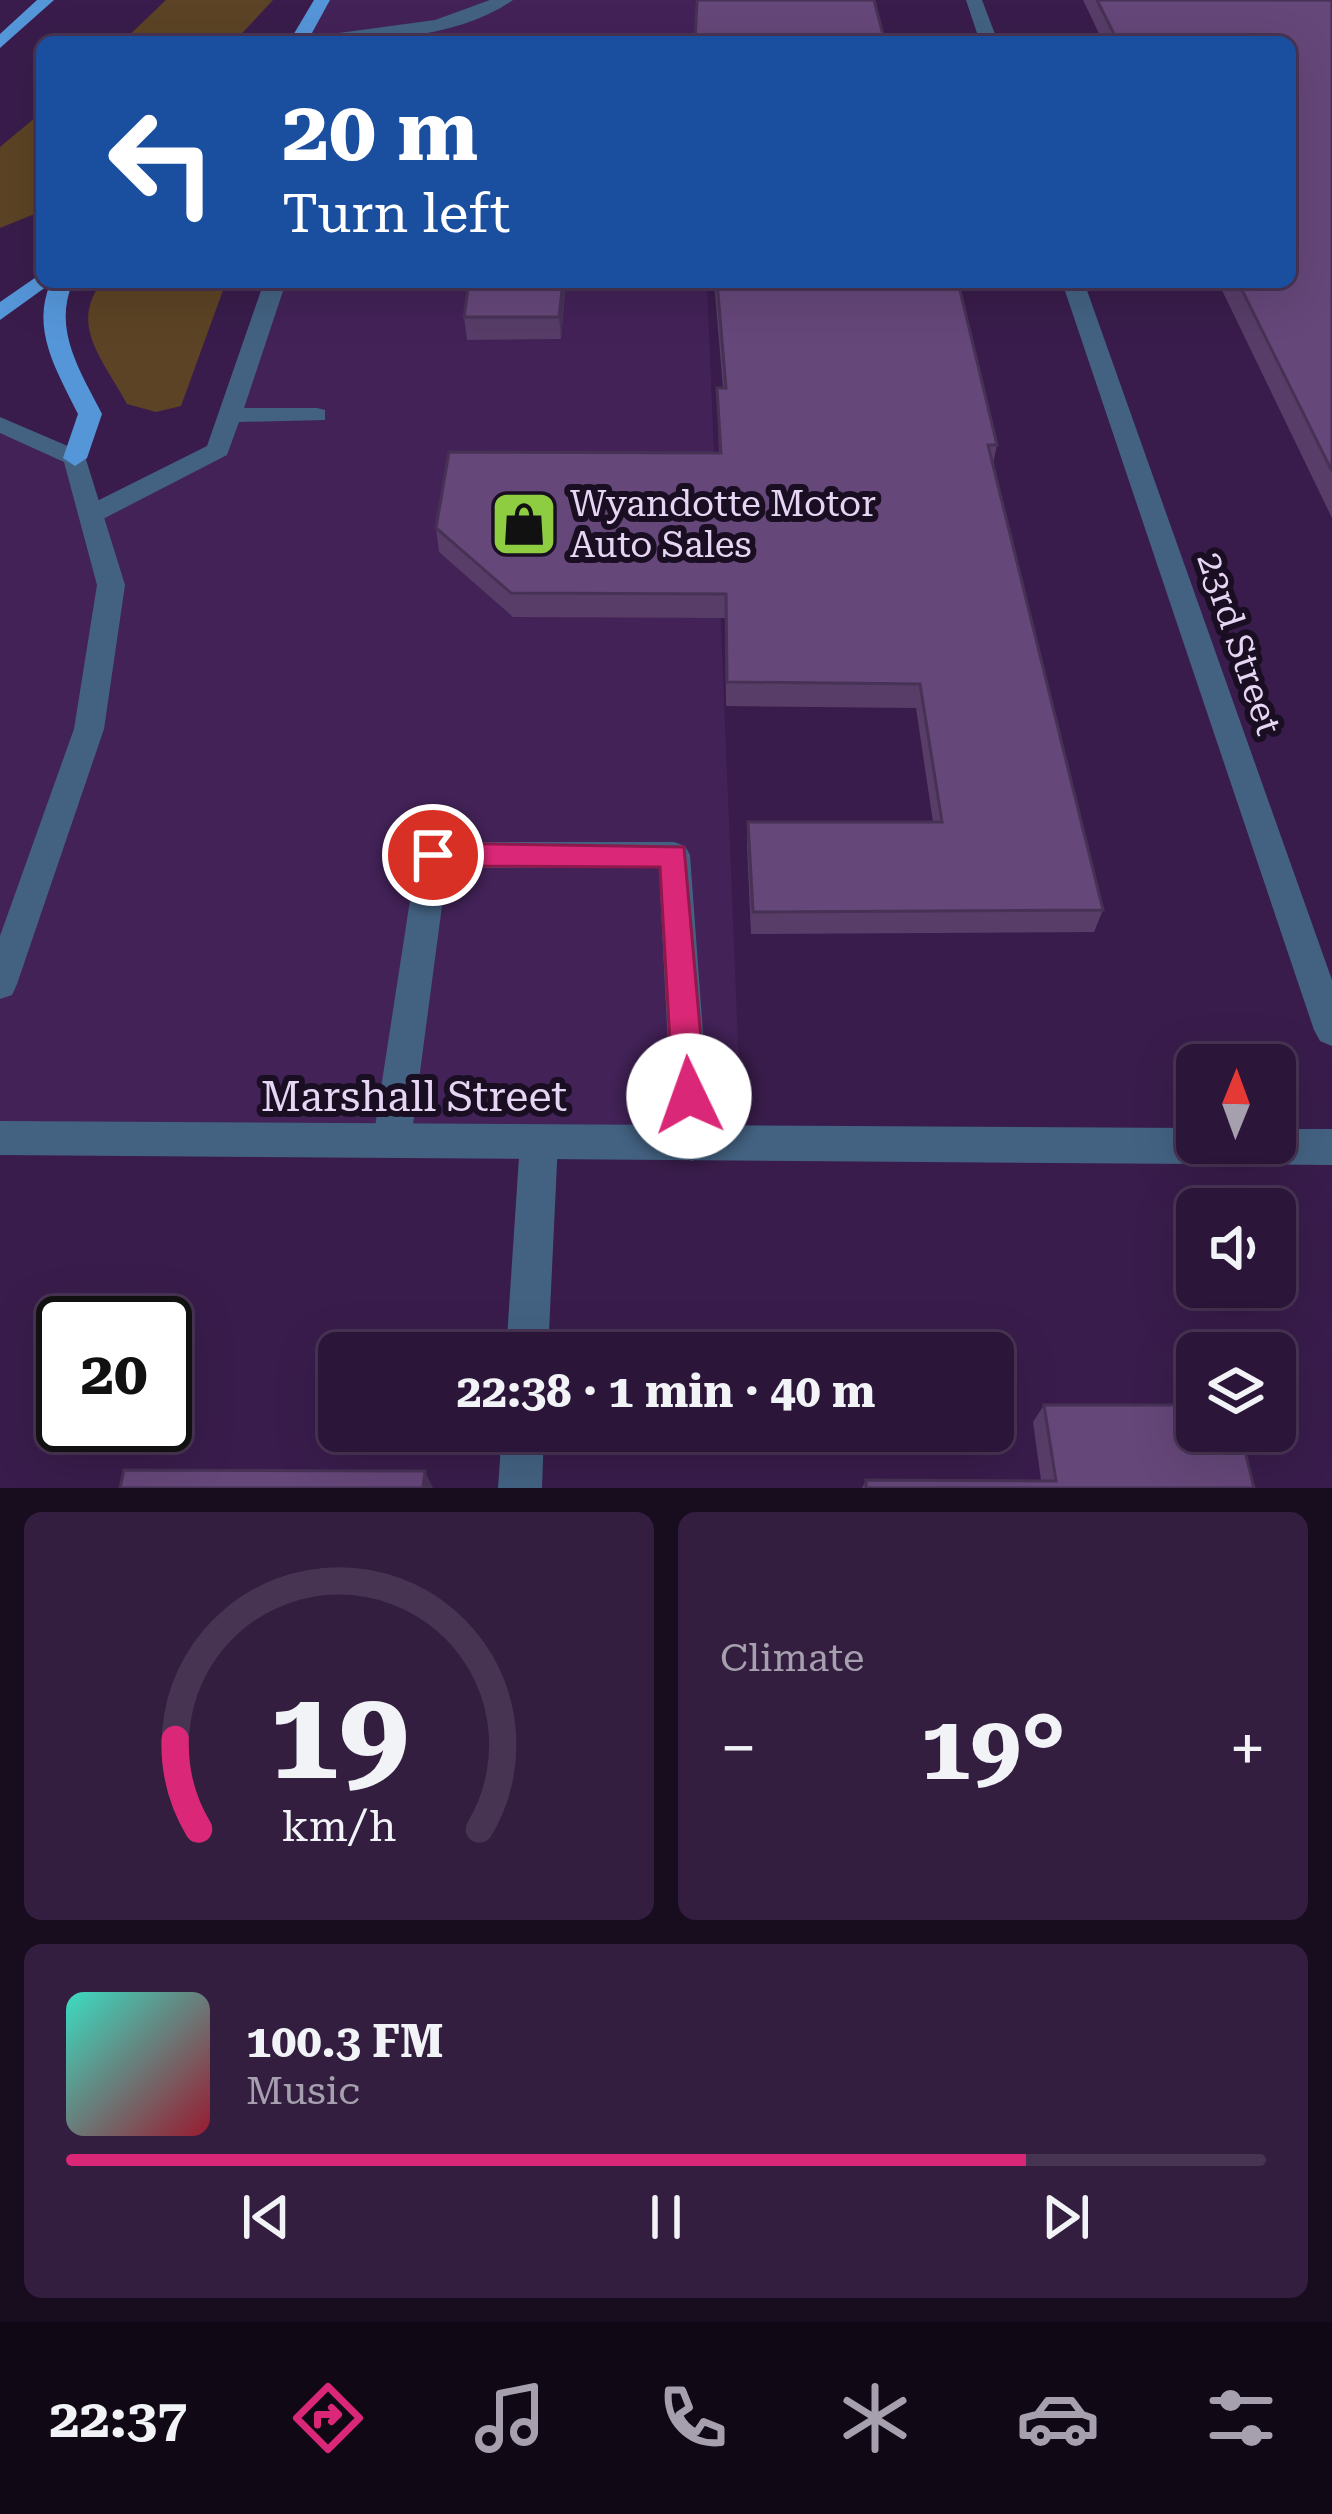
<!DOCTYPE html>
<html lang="en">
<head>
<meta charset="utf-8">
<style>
	:root { --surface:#2b1538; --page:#331e40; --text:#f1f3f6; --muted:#a69fae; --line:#473453; --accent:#db2777 }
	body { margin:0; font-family:"Roboto Serif",serif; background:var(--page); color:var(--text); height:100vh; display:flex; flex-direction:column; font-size:45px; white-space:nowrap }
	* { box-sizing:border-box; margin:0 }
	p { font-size:39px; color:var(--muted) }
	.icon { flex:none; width:66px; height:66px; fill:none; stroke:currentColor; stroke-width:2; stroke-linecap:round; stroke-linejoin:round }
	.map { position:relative; height:1488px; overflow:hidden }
	.side { display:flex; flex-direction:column; gap:24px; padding:24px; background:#180c1f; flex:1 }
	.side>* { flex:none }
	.banner { position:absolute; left:36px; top:36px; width:1260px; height:252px; border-radius:18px; box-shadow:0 12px 48px #0002,0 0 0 3px var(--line); background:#1a4fa0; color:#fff; overflow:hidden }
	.needle { width:78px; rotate:1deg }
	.buttons { position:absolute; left:1176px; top:1044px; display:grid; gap:24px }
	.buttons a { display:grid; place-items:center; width:120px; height:120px; border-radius:18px; background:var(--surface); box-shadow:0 12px 48px #0002,0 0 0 3px var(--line); font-size:60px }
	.speed { position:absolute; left:36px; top:1296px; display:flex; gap:24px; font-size:60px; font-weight:700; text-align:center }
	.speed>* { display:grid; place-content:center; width:156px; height:156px; border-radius:50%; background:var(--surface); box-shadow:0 12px 48px #0002,0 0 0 3px var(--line); line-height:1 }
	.speed .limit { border:6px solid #111; border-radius:18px; background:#fff; color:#111 }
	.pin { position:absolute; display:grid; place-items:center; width:102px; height:102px; color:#fff; margin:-51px; border:6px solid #fff; border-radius:50%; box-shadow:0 3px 12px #0007 }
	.me { position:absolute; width:132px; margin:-66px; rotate:357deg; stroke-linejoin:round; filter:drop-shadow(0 0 9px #0008) }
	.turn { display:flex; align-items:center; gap:42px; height:252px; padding:0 48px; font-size:54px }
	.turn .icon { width:156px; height:156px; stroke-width:2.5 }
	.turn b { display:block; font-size:84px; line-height:102px }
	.big { font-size:90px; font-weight:700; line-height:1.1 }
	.side .widget { flex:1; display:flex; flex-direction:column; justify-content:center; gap:18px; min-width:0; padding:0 42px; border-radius:18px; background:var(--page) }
	.side .dial { align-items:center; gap:0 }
	.dial svg { height:312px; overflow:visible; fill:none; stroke:var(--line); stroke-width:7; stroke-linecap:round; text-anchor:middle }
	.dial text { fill:var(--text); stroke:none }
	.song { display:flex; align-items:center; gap:36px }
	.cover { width:144px; height:144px; border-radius:18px; background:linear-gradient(135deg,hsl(170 70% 55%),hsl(350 70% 35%)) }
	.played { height:12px; border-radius:6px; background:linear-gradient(90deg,var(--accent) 80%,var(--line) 80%) }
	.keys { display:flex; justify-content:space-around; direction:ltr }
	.heat { display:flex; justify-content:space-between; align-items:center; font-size:66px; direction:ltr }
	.side .tiles { flex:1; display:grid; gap:24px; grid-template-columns:1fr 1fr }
	.widget:last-child { grid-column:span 2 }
	.trip { position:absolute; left:318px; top:1332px; width:696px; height:120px; border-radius:18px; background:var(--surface); box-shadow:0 12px 48px #0002,0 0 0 3px var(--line); font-weight:700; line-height:120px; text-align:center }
	.tabs { display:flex; height:192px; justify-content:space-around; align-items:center; background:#110816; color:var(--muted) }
	.tabs .icon { width:84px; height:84px }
	.tabs .current { color:var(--accent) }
	.tabs b { font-size:54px; color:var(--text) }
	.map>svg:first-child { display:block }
	.built { fill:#432258 }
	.green { fill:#5c4325 }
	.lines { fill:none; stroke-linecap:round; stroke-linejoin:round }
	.service { fill:#436282; fill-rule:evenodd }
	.minor { fill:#436282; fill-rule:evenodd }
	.tertiary { fill:#436282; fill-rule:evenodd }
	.primary { fill:#5596d9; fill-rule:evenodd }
	.wall { fill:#573d68 }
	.shaded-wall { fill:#473255 }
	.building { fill:#654779; stroke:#473255; stroke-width:3 }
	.route { fill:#db2777; stroke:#8e194d; stroke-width:3 }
	.labels { text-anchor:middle; stroke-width:12; stroke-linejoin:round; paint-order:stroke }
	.poi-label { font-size:36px; fill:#e6d5f3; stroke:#1a0e22; text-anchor:start }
	.street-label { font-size:36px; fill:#e6d5f3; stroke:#1a0e22 }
	.near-street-label { font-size:42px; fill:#e6d5f3; stroke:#1a0e22 }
</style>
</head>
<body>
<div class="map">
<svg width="1332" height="1488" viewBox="0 0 1332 1488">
	<rect width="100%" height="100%" fill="#391c4b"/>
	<g class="built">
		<polygon points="322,0 695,0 697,42 298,42"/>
		<polygon points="275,282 707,282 742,1142 0,1138 0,424 75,458 92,513 218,450"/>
	</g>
	<g class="green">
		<polygon points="166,0 273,0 234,42 122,42"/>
		<polygon points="42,112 42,211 0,228 0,147"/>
		<path d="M102 282H226L181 406 156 412 127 404C105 362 68 325 102 282Z"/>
	</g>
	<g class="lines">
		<g class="service">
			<path d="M490 0H513C457 40 367 42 300 42L309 37 435 20Z"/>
			<polygon points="264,282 286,282 244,408 317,408 325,410 325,420 239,422 227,455 101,520 83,520 79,514 83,508 207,446"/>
			<polygon points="433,842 674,842 685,846 690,855 711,1143 705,1155 692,1161 679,1155 673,1143 659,868 447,868 411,1140 405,1152 392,1157 379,1152 373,1140 417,855 422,846"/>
			<polygon points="539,1124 552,1130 558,1142 548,1353 506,1353 520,1142 526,1130"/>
			<polygon points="502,1431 544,1431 542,1488 498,1488"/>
		</g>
		<g class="minor">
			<polygon points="966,0 982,0 998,42 980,42"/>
			<polygon points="1062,282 1084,282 1332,980 1332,1046 1320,1041 1314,1030"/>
			<polygon points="0,1121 1197,1128 1197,1143 1275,1143 1275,1129 1332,1129 1332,1165 0,1155"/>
		</g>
		<polygon class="tertiary" points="0,417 84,453 125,585 104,729 17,984 12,995 0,999 0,936 74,729 97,585 64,462 0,433"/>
		<g class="primary">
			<polygon points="37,0 54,0 0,48 0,34"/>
			<polygon points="314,0 330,0 307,42 289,42"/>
			<polygon points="42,273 42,282 50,284 0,320 0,302"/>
			<path d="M51 282H73C52 330 81 372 102 414L87 458 75 466 63 458 78 414C57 371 30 329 51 282Z"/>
		</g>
	</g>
	<g class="wall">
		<polygon points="1083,0 1332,0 1332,518 1218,282 1290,282 1290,42 1103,42"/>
		<polygon points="566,282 561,339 467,340 464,317"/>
		<polygon points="714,282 958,282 997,445 993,464 1103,910 1094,932 751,934 747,845 748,822 933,822 916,708 726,706 725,618 513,617 439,552 436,528 719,453 717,388 723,388"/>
		<polygon points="1044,1405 1254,1488 862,1488 866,1480 1041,1480 1033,1422"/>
	</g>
	<g class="shaded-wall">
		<polygon points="563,282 566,282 561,339 559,317"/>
		<polygon points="425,1471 433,1488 423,1488"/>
	</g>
	<g class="building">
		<polygon points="697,0 874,0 885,42 695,42"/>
		<polygon points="1097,0 1332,0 1332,471 1238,282 1290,282 1290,42 1118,42"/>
		<polygon points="469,282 563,282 559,317 464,317"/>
		<polygon points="717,282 958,282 997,445 988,445 1103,910 753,912 748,822 942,822 920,684 727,682 726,594 511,593 436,528 449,452 721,453 717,388 726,388"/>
		<polygon points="1044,1405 1197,1405 1197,1431 1240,1431 1254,1488 866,1488 866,1480 1056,1481"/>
		<polygon points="124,1470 425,1471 423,1488 120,1488"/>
	</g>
	<polygon class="route" points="433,843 684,847 706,1096 701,1106 689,1111 678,1106 673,1096 660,867 433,866 422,863 418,855 422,846"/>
	<defs>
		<g id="shop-square" transform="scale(3.45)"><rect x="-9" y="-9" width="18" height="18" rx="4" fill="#8ecd42" stroke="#1a0e22"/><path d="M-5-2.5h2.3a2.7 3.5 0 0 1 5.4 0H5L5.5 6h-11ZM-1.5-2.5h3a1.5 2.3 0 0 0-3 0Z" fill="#111"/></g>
	</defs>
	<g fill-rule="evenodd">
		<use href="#shop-square" x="524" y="524"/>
	</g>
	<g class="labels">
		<g class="poi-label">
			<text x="570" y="516">Wyandotte Motor<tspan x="570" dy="41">Auto Sales</tspan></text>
		</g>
		<g class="street-label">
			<text transform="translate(1240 643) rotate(71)" y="13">23rd Street</text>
		</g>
		<g class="near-street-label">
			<text x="414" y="1111">Marshall Street</text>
		</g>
	</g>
</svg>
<div class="buttons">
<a><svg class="needle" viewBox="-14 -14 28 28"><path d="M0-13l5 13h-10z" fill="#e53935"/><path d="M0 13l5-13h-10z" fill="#a69fae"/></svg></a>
<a><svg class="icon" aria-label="sound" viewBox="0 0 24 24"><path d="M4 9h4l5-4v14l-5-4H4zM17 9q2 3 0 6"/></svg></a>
<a><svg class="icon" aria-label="layers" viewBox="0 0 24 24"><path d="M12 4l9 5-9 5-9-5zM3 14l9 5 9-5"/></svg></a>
</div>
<div class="speed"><div class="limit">20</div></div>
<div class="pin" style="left:433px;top:855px;background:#d93025"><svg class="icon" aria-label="arrive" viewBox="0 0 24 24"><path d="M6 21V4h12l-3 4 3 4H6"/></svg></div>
<svg class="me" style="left:689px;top:1096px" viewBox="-20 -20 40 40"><circle r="19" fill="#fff"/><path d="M0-13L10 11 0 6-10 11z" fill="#db2777"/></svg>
<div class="trip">22:38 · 1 min · 40 m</div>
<div class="banner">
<div class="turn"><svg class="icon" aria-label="left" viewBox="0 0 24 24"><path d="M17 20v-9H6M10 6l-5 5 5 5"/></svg><div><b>20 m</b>Turn left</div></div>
</div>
</div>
<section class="side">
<div class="tiles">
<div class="widget dial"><svg viewBox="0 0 100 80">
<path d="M14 69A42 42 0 1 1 86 69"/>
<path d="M14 69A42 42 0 0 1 8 46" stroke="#db2777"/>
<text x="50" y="56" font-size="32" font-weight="700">19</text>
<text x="50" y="72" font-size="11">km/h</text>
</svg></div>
<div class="widget"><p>Climate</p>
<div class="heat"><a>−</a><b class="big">19°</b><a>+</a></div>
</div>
<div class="widget">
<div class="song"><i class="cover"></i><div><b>100.3 FM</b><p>Music</p></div></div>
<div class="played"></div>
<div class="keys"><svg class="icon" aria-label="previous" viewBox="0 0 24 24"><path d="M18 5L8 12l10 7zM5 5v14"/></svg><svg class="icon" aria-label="pause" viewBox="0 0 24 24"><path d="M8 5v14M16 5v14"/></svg><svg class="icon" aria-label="next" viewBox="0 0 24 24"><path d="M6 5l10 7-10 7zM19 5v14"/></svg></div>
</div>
</div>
</section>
<nav class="tabs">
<b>22:37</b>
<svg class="icon current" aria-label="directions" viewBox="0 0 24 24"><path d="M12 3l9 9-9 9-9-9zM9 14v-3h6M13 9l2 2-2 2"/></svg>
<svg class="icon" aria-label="music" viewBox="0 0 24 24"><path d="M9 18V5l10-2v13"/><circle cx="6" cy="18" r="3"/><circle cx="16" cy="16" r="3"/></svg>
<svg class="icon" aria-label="phone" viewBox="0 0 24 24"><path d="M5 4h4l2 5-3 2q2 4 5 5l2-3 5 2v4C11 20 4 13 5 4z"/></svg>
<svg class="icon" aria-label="climate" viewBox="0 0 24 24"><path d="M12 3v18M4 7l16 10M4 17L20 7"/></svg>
<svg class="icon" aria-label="car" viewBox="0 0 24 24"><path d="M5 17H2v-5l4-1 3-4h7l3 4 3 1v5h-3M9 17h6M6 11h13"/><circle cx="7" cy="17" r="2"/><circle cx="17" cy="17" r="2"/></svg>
<svg class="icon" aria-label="filters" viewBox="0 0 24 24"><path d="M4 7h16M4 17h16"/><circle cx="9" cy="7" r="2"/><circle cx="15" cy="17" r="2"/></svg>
</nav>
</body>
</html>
